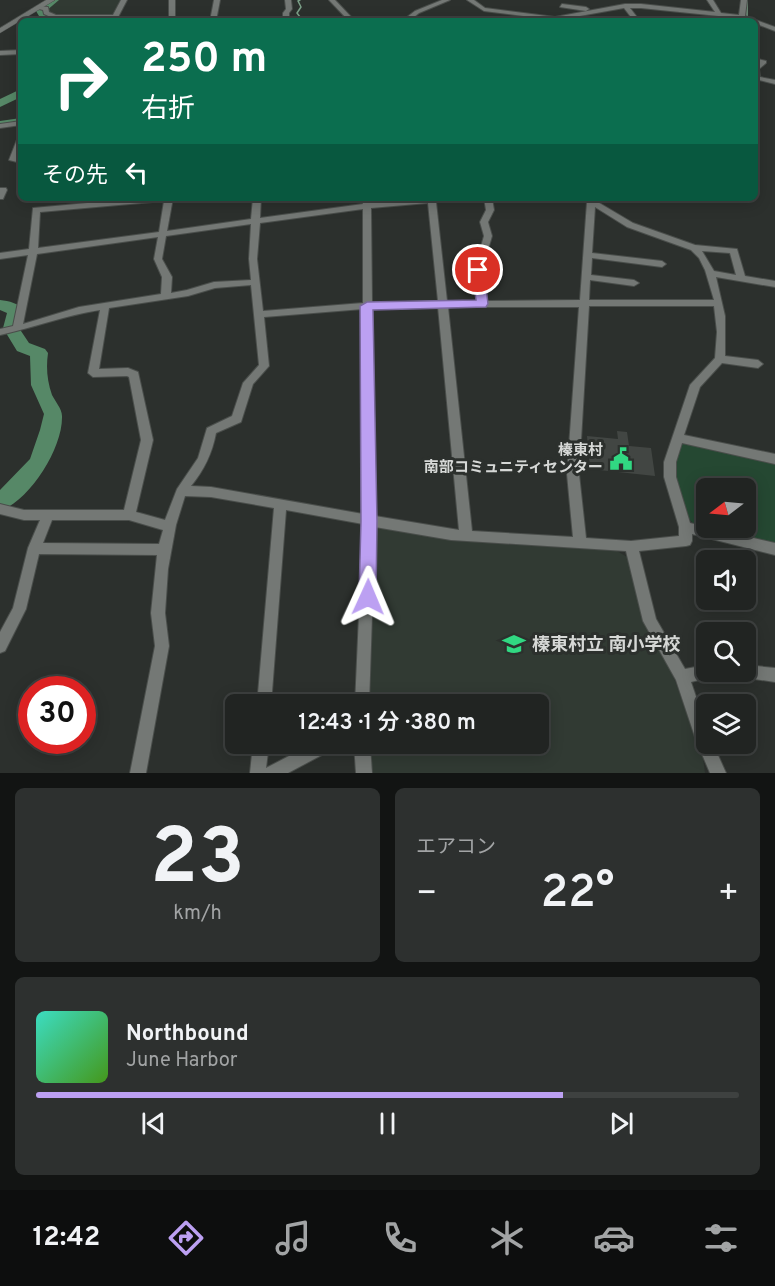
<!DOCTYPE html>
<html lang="ja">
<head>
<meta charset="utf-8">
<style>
	:root { --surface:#212422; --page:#2d302f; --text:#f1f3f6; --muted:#a2a4a5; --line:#3e4140; --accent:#bca0f2 }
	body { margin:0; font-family:Overpass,"Noto Sans JP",sans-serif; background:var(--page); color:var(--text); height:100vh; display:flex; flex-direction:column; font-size:22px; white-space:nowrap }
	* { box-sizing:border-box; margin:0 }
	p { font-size:20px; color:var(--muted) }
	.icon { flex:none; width:33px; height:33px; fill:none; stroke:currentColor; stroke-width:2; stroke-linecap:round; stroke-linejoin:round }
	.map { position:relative; height:773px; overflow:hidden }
	.drawer { display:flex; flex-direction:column; gap:15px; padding:15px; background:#121413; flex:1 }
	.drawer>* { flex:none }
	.guide { position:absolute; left:18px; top:18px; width:740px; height:183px; border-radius:9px; box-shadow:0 3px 15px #0003,0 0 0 2px var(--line); background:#0b6e4f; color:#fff; overflow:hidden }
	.needle { width:39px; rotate:254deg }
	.tools { position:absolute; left:696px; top:478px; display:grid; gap:12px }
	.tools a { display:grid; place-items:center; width:60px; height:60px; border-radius:9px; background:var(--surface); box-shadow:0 3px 15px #0003,0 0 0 2px var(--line); font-size:30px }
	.speed { position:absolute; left:18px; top:676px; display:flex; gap:12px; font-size:30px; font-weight:700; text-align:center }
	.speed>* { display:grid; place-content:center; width:78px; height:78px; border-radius:50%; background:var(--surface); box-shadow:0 3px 15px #0003,0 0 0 2px var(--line); line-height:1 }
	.speed .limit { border:9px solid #d22; background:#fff; color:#111 }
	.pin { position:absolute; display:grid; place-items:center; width:51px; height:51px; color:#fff; margin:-26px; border:3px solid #fff; border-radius:50%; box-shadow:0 2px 6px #0007 }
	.me { position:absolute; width:66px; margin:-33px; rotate:1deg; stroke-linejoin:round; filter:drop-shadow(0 0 4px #0008) }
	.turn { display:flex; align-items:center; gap:21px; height:126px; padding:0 24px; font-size:27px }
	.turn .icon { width:78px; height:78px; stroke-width:2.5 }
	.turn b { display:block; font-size:42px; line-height:51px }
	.then { display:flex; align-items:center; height:57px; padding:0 24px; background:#0003; gap:12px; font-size:22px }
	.big { font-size:45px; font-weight:600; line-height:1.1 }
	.drawer .card { flex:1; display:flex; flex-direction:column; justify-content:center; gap:9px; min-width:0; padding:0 21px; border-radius:9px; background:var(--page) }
	.drawer .dial { align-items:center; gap:0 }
	.dial b { font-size:78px; line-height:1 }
	.song { display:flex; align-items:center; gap:18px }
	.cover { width:72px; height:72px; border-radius:9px; background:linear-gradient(135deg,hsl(170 70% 55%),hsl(100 70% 35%)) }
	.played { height:6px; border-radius:3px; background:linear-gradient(90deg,var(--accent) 75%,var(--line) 75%) }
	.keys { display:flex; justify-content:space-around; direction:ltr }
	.heat { display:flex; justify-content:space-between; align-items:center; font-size:33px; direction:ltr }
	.drawer .tiles { flex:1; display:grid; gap:15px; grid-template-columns:1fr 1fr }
	.card:last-child { grid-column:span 2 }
	.trip { position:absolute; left:225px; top:694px; width:324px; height:60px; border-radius:9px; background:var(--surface); box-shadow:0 3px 15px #0003,0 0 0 2px var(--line); font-weight:600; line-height:60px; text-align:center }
	.tab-bar { display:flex; height:96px; justify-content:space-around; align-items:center; background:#0d0e0e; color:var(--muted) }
	.tab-bar .icon { width:42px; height:42px }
	.tab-bar .on { color:var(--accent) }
	.tab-bar b { font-size:27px; color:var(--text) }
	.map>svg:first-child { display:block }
	.built { fill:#313a33 }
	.green { fill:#254832; fill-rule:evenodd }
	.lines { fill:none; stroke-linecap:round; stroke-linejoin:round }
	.stream { stroke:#7ca088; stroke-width:1.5 }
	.canal { fill:#568867; fill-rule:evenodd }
	.river { fill:#568867; fill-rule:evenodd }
	.building { fill:#424643 }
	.minor-casing { stroke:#4a4e4b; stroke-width:2 }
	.secondary-casing { stroke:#4a4e4b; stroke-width:1 }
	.minor { fill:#747875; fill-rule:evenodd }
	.secondary { fill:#747875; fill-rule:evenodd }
	.route { fill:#bca0f2; stroke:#7a689d; stroke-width:1.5 }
	.labels { text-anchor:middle; stroke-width:6; stroke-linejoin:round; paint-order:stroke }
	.poi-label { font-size:15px; font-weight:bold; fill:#d6d8d6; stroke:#2c302d; text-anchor:end }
	.near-poi-label { font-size:18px; font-weight:bold; fill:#d6d8d6; stroke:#2c302d; text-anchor:start }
</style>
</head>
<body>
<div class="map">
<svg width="775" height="773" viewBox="0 0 775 773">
	<rect width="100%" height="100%" fill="#2c302d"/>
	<g class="built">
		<polygon points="57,0 123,0 115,16 57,17 49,14 46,8"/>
		<polygon points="380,528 457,541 617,551 627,557 643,619 671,670 703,758 705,773 372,773 369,744 538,744 538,705 370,705 375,531"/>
	</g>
	<path class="green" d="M682 442 775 462V546L695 525 686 516 673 471ZM706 489H746V528H706Z"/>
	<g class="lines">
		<g class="stream">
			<polyline points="300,0 298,1 301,7 297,13 303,21"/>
			<polyline points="743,21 747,16 747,0"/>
		</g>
		<polygon class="canal" points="21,118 21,122 0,125 0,121"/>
		<g class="river">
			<polygon points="48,0 59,0 46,11 54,20 42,21 36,11"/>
			<polygon points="21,89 21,97 0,107 0,99"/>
			<path d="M0 300C9 301 19 303 24 311L19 328 29 343 45 349 48 353C46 367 47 381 52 395 55 401 62 409 62 416 63 448 30 500 0 511V490L30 459 40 430 44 414 31 385 30 356 17 351 3 328 7 313 0 310Z"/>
		</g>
	</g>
	<polygon class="building" points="617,431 627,432 629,446 651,448 655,476 590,469 587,436 618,439"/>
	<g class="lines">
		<g class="minor-casing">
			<g id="minor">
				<polygon points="121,0 127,0 116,21 110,21 111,19 55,19 44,14 43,10 35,8 38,6 48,7 49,12 56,15 113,15"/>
				<rect x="169" y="0" width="6" height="21"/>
				<polygon points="214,0 220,0 216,21 210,21"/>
				<polygon points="285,0 291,0 292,9 289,13 289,21 283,21 283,13 286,9"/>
				<polygon points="329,0 335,0 355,21 349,21"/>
				<polygon points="442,0 450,0 419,13 409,21 402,21 415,11"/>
				<polygon points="467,0 474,0 485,8 555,17 625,4 641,4 715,12 707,0 713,0 721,13 739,15 741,0 747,0 745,16 775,27 775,31 754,23 754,21 743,19 742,21 736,21 738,18 641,8 630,8 640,21 634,21 624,8 552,21 541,21 547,19 484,11"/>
				<polygon points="562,4 586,7 589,9 586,11 560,7"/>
				<polygon points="21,50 21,54 0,55 0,51"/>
				<polygon points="754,58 766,61 766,63 759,69 760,77 775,80 775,84 755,79 754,67 759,63 754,62"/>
				<polygon points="21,121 21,125 0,128 0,124"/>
				<polygon points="18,137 21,137 21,149 17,158 21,159 21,163 9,160"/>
				<polygon points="0,188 6,188 7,190 3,199 0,199"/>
				<path d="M142 198H173L167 231 251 219 253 198H261L260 218 363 204 361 198H369L370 203 429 198H460L456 200 436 202 447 301H477L474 270 484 236 480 222 486 210 484 198H492L494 210 488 222 492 236 482 270 486 301 580 300 587 202 582 198H598L596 201 633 223 695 245 737 249 745 276 775 281V287L716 277 725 316V356L758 360 763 364 758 368 722 363 700 387 684 435 775 454V464L682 443 676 462V477L690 523 775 543V555L692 534V541L690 545 686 546 639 551 656 619 685 669 706 665V672H713L711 677 691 682 706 726V744H713L726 773H710L696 740 676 680 643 621 626 551 451 540 375 527 369 705H355L363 524 286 510 271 705H257L274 508 211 497 185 496 176 525 168 569 165 613 169 646 146 773H130L155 646 151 613 157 555 39 554 26 609 5 651 0 653V632L13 608 28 548 40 520H24L0 514V504L24 510H124L141 440 129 377 127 376 93 377 88 373 100 310C66 315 33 328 0 335V329L13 326 28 255 0 259V253L29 249 33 208ZM164 201 159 232 38 248 40 212ZM428 203 438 301 372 303 371 208ZM595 207 627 227 691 250 699 258 705 270 714 300H589L590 280 634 286 639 283 634 280 591 275 592 258 662 267 666 264 662 261 592 253ZM363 209V303L263 311 257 259 260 223ZM251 224 249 259 251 280 214 282 187 290 171 293 172 277 162 259 166 236ZM158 237 154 259 162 277 161 294 79 307 23 324 37 254ZM702 251 730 253 736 275 714 271ZM251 285 259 365 243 383 232 416 207 428 198 458 177 489 165 520 136 512 153 440 138 372 128 368 99 369 109 308 188 296 215 288ZM589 306H714L717 332 715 358 690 385 664 462V477L679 527V536L631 541 586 538 579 474ZM438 307 459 530 375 516 372 309ZM448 307H579L567 474 573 537 472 531ZM363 309V514L211 487 191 486C204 470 212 454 216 433L241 422 253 384 269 366 264 317ZM52 520H129L163 530 159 544 43 543Z"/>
				<polygon points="746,665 775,668 775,682 741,677 739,672 746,672"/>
				<polygon points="253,744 269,744 266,768 312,744 336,744 333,749 288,773 250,773"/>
				<polygon points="354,744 370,744 372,773 356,773"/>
			</g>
		</g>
		<g class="secondary-casing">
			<polygon id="secondary" points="46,0 55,0 0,33 0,28"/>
		</g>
		<use href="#minor" class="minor"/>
		<use href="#secondary" class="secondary"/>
	</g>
	<polygon class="route" points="478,267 484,270 488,304 486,307 373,310 377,521 376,597 374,603 368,605 361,603 359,597 361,521 360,306 367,302 476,300 472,270"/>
	<defs>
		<g id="civic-bare" transform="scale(1.8)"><path d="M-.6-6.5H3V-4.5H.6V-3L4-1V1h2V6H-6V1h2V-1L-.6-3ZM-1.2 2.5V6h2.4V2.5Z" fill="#31d882" stroke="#2c302d" stroke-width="2.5" paint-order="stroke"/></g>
		<g id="school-bare" transform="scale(1.8)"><path d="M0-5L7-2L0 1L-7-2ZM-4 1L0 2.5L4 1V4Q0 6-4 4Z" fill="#31d882" stroke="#2c302d" stroke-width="2.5" paint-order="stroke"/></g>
	</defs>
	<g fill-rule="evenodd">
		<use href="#civic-bare" x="621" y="459"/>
		<use href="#school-bare" x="514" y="644"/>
	</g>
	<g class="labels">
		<g class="poi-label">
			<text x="603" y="455">榛東村<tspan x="603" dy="17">南部コミュニティセンター</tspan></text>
		</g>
		<g class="near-poi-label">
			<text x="532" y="650">榛東村立 南小学校</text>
		</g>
	</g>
</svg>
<div class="tools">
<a><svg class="needle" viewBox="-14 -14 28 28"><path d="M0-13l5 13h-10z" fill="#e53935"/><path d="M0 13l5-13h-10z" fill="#a2a4a5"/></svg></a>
<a><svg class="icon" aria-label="sound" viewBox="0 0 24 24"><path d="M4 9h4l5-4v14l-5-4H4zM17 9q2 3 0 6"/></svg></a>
<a><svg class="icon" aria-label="search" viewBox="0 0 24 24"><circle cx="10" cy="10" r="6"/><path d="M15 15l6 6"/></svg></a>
<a><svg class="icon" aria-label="layers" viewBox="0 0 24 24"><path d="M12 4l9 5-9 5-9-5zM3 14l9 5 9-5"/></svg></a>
</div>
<div class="speed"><div class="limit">30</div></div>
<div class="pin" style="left:478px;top:270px;background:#d93025"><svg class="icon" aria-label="arrive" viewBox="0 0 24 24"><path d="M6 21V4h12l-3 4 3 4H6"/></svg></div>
<svg class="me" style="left:368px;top:597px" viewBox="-20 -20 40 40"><path d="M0-17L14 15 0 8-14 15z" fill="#bca0f2" stroke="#fff" stroke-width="4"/></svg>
<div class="trip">12:43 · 1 分 · 380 m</div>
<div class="guide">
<div class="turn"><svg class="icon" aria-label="right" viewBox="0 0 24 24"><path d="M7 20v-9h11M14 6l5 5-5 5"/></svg><div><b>250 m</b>右折</div></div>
<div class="then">その先<svg class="icon" aria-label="left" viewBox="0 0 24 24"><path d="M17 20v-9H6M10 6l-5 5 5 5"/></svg></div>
</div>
</div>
<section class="drawer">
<div class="tiles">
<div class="card dial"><b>23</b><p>km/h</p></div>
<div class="card"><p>エアコン</p>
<div class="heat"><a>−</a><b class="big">22°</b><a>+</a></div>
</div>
<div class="card">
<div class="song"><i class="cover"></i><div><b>Northbound</b><p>June Harbor</p></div></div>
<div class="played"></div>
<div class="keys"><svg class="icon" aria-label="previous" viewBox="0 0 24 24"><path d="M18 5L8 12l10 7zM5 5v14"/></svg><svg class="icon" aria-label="pause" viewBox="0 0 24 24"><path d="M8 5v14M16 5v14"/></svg><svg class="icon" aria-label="next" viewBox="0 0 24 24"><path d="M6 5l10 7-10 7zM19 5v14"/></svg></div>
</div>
</div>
</section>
<nav class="tab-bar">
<b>12:42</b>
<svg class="icon on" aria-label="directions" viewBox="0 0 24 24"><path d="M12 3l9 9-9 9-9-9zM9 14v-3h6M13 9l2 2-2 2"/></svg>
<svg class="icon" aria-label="music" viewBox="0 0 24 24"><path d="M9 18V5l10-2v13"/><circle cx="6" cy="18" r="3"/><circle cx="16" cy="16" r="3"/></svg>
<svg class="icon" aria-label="phone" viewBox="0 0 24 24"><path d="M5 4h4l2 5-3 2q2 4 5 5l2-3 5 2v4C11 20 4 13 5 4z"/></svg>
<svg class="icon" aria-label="climate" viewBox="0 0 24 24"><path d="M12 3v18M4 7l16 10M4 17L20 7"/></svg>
<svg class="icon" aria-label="car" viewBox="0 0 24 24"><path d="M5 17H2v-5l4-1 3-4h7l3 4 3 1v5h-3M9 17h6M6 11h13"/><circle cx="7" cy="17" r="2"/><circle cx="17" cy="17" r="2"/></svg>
<svg class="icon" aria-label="filters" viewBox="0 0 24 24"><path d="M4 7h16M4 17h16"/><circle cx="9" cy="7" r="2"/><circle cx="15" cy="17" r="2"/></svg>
</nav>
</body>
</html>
